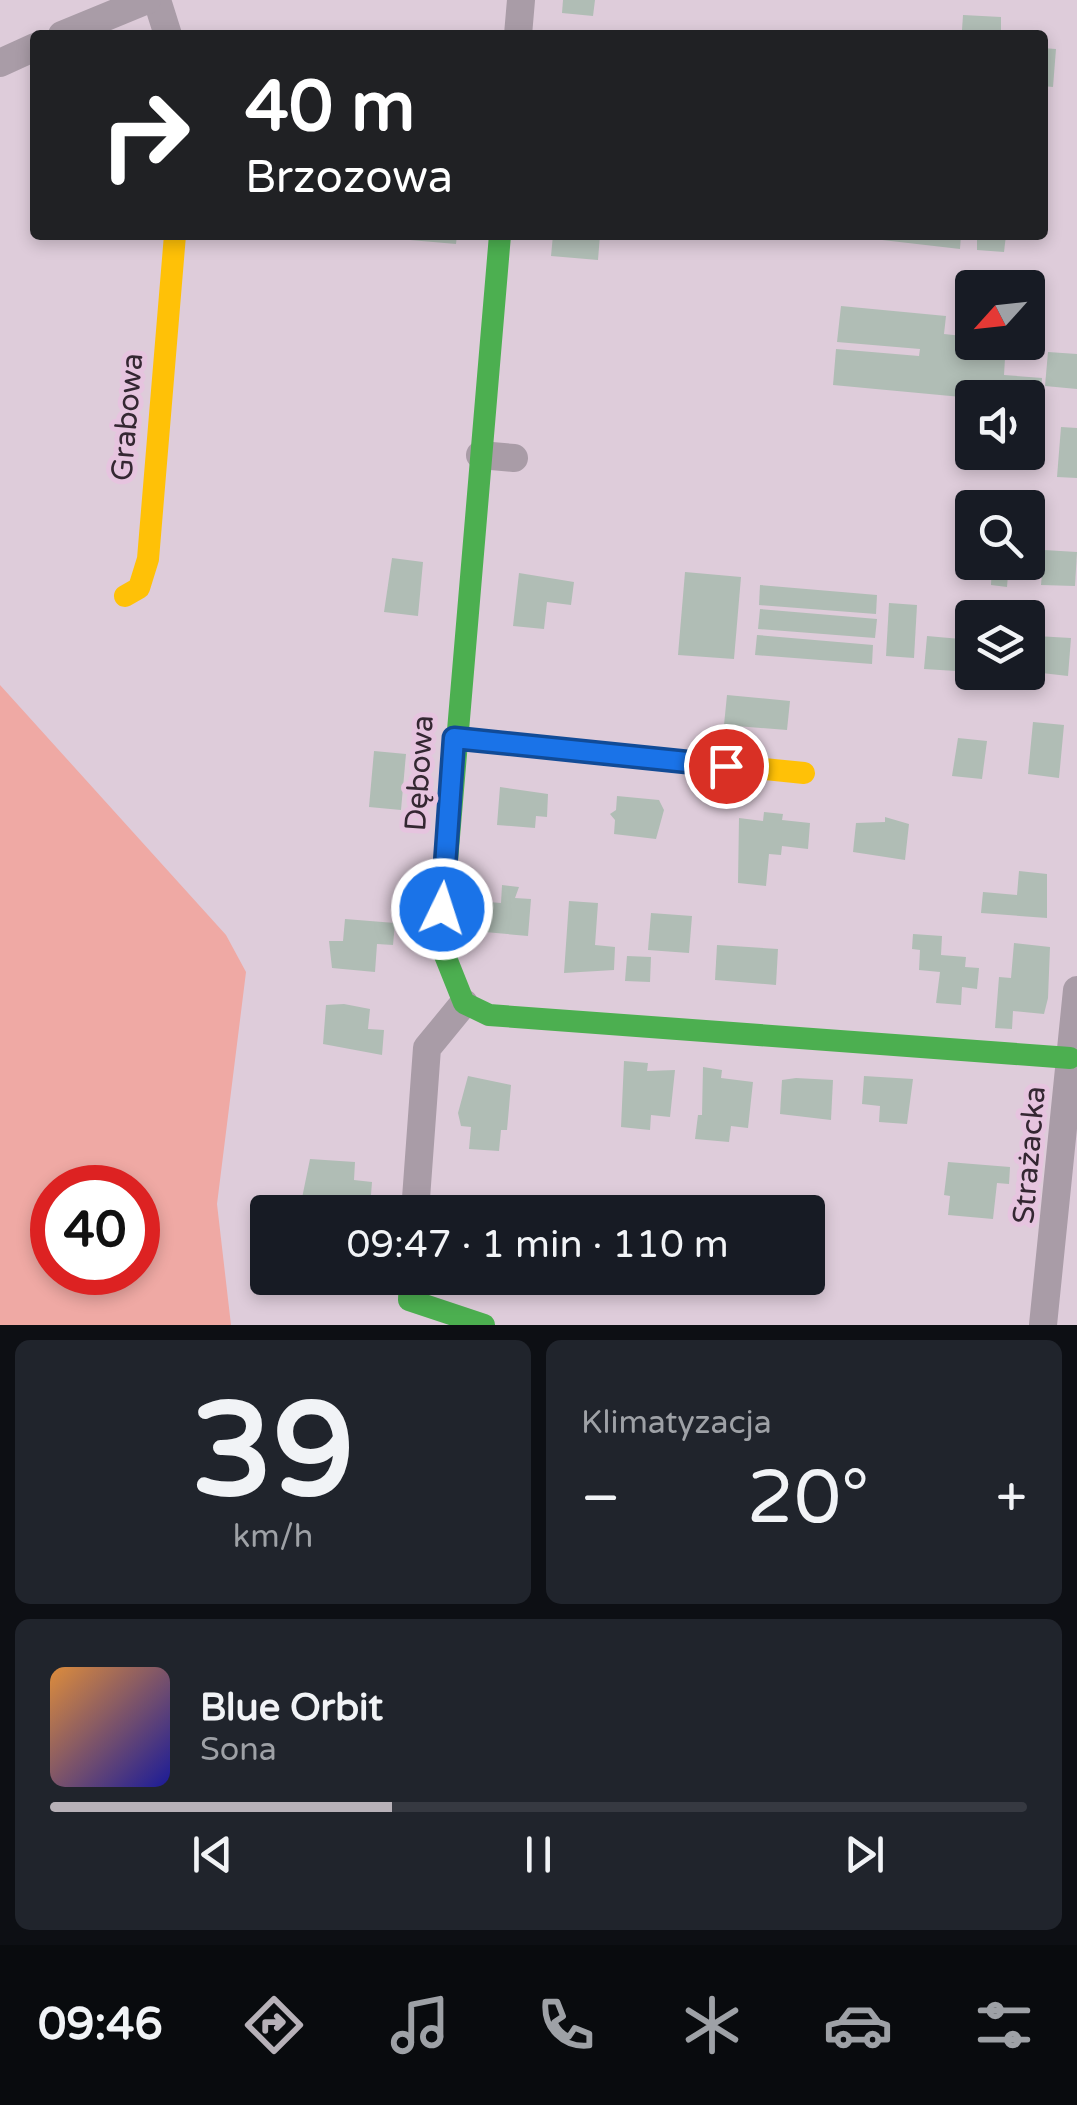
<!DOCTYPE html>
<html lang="pl">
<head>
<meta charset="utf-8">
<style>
	:root { --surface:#171b24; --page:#20242c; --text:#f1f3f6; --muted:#9ea1a6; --line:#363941; --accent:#b7b1b8 }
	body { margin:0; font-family:"Varela Round",sans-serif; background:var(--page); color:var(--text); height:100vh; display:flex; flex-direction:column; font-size:38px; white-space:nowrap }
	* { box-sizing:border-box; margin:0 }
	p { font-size:32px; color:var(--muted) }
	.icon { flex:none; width:55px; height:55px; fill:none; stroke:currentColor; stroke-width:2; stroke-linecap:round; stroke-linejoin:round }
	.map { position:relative; height:1325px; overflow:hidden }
	.sheet { display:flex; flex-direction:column; gap:15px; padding:15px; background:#0d0f14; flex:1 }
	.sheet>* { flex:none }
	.banner { position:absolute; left:30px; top:30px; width:1018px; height:210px; border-radius:10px; box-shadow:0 5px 15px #0003; background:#202124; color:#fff; overflow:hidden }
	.needle { width:65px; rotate:243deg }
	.tools { position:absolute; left:955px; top:270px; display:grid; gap:20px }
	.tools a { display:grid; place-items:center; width:90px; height:90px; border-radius:10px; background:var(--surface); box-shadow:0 5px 15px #0003; font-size:50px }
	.speed { position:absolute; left:30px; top:1165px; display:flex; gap:20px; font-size:50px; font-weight:700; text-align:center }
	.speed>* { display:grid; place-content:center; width:130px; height:130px; border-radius:50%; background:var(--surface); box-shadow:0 5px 15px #0003; line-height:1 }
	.speed .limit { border:15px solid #d22; background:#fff; color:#111 }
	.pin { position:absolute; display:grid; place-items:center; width:85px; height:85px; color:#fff; margin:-42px; border:5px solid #fff; border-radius:50%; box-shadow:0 2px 10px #0007 }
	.me { position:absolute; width:110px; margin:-55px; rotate:4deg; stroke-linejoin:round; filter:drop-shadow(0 0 8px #0008) }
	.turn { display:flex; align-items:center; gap:35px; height:210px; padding:0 50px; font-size:45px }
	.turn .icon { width:130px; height:130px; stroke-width:2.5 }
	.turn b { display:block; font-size:70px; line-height:85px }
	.big { font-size:75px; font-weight:600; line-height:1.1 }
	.sheet .tile { flex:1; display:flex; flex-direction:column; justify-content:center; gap:15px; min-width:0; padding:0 35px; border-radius:15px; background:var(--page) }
	.sheet .dial { align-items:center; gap:0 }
	.dial b { font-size:130px; line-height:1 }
	.song { display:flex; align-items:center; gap:30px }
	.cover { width:120px; height:120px; border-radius:15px; background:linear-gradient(135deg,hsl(30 70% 55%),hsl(240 70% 35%)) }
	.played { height:10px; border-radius:5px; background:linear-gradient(90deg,var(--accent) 35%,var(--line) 35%) }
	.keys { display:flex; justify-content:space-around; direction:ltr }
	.heat { display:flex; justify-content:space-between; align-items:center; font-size:55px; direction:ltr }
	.sheet .tiles { flex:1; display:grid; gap:15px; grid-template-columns:1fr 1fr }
	.tile:last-child { grid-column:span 2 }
	.trip { position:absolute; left:250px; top:1195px; width:575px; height:100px; border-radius:10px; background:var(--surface); box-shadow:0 5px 15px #0003; font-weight:600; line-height:100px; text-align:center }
	.dock { display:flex; height:160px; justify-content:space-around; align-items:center; background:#090b0e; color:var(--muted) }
	.dock .icon { width:70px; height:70px }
	.dock .on { color:var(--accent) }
	.dock b { font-size:45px; color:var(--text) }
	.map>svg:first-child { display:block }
	.green { fill:#efa9a4; fill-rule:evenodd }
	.building { fill:#b0bdb5 }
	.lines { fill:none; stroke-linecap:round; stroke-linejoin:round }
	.street { stroke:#a99ca7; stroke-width:28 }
	.fast { stroke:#4caf50; stroke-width:22 }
	.slow { stroke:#ffc107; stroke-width:22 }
	.route-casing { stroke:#114b97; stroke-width:25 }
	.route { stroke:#1a73e8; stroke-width:18 }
	.labels { text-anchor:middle; stroke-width:10; stroke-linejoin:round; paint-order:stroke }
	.street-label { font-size:30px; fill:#342732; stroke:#e6c4df }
</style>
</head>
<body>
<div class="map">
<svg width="1077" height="1325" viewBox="0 0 1077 1325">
	<rect width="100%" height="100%" fill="#deccda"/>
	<path class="green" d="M0 685 226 935 246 972 217 1204 231 1325H0ZM52 1188H138V1272H52Z"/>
	<g class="building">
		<polygon points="563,0 595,0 593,16 562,13"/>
		<polygon points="963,15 1001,17 1001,32 962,30"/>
		<polygon points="1042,48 1056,49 1053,87 1042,86"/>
		<polygon points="411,235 457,235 456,244 410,240"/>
		<polygon points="553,235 600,235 598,260 551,256"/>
		<polygon points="839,235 961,235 960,249"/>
		<polygon points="977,235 1006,235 1004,252 977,250"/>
		<polygon points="841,306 946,316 944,334 972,337 972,342 1006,342 1004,375 1042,378 1040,404 1028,403 1028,398 972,398 833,385 836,349 919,356 920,349 837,342"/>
		<polygon points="1048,352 1077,354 1077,389 1045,386"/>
		<polygon points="1061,427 1077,428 1077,478 1057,477"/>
		<polygon points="1044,550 1077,552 1075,586 1041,585"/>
		<polygon points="392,558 423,562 418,616 384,612"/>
		<polygon points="992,562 1009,562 1007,587 991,585"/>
		<polygon points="685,572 741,577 734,659 678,655"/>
		<polygon points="519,573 574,582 571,605 547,602 544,629 513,626"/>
		<polygon points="760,585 877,595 876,614 759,605"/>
		<polygon points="889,603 917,605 914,658 886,656"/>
		<polygon points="760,609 877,619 875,638 758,629"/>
		<polygon points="757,635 873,645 872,664 755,655"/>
		<polygon points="927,636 972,640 972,672 924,669"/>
		<polygon points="1036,636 1071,638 1068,676 1033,672"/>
		<polygon points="727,695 790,701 787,730 724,725"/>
		<polygon points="1033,722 1064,725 1059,778 1028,774"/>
		<polygon points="958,738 987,741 982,779 952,776"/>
		<polygon points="374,751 406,754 401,810 369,807"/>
		<polygon points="500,787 548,794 547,817 536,816 535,828 497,825"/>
		<polygon points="617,796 659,800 664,810 656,839 614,834 615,820 610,814 616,810"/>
		<polygon points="764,812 783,814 782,820 810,823 808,849 782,846 781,855 769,854 766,886 738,883 739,818 763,821"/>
		<polygon points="885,817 909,824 905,860 853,852 856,823 885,822"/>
		<polygon points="1019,871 1047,874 1047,918 981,913 983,892 1017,895"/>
		<polygon points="502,885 519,887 515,898 531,899 528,936 485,932 488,902 501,903"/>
		<polygon points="569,901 598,903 595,945 615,947 614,970 564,973"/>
		<polygon points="651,913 692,916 689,953 648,950"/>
		<polygon points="345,919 395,923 393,945 377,944 375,972 332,968 329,941 343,941"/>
		<polygon points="913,934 942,936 941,955 966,957 965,967 979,968 977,989 962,987 961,1005 936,1003 940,972 919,970 920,950 912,949"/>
		<polygon points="1014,943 1050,947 1048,998 1044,1014 1013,1011 1012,1029 995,1028 999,977 1011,978"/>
		<polygon points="717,945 778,949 776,985 715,980"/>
		<polygon points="627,956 651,957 650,982 625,981"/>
		<polygon points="344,1004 370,1009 368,1029 384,1030 382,1055 323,1044 326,1005"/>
		<polygon points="624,1061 648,1063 647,1071 675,1070 670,1117 651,1115 650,1130 621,1127"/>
		<polygon points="703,1067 722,1070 721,1078 753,1082 748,1128 731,1126 729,1142 695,1139 698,1115 702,1115"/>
		<polygon points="468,1076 511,1085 507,1130 501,1130 499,1151 469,1149 471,1127 461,1126 458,1113"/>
		<polygon points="864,1076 913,1079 907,1124 879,1122 880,1106 862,1104"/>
		<polygon points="796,1078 833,1080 831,1120 780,1114 782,1080"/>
		<polygon points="310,1159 355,1162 354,1180 372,1182 370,1208 302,1198"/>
		<polygon points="948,1162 1010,1167 1009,1184 997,1183 993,1219 948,1215 950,1196 944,1195"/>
	</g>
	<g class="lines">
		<g class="street">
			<polyline points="157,0 168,35"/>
			<polyline points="62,35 147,0"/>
			<polyline points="518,35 521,0"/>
			<polyline points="0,63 35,47"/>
			<polyline points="480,455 514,458"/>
			<polyline points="415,1212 427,1048 464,1003"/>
			<polyline points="1043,1325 1077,990"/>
		</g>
		<g class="fast">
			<polyline points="500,235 440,943 464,1003 489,1015 1070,1058"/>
			<polyline points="410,1278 409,1300 484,1325"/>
		</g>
		<g class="slow">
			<polyline points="125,596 139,588 148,559 175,235"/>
			<polyline points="454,738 804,773"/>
		</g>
	</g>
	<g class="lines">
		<g class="route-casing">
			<polyline id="route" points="442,909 454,738 726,766"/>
		</g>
		<use href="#route" class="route"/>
	</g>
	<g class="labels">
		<g class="street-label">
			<text transform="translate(127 417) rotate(-85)" y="10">Grabowa</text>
			<text transform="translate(419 773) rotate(-86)" y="10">Dębowa</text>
			<text transform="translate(1029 1155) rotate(-85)" y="10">Strażacka</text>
		</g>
	</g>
</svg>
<div class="tools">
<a><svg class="needle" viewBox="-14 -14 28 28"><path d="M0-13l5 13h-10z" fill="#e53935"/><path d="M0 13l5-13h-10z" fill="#9ea1a6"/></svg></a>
<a><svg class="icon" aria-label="sound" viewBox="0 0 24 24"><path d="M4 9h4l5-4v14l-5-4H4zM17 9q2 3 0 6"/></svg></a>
<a><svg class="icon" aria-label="search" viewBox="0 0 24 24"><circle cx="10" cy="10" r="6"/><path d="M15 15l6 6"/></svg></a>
<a><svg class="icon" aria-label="layers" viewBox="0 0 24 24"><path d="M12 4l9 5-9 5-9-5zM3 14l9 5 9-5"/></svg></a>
</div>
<div class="speed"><div class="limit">40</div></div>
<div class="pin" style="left:726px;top:766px;background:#d93025"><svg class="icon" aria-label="arrive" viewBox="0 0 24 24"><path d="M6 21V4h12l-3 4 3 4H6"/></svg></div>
<svg class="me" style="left:442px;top:909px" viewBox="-20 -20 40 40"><circle r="17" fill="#1a73e8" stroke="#fff" stroke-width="3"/><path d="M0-11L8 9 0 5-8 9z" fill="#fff"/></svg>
<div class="trip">09:47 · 1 min · 110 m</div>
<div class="banner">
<div class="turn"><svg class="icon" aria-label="right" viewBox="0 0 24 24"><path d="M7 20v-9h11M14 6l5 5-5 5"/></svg><div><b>40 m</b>Brzozowa</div></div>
</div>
</div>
<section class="sheet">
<div class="tiles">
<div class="tile dial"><b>39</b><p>km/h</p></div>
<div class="tile"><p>Klimatyzacja</p>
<div class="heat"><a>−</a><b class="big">20°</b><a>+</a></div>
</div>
<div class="tile">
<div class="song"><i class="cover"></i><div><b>Blue Orbit</b><p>Sona</p></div></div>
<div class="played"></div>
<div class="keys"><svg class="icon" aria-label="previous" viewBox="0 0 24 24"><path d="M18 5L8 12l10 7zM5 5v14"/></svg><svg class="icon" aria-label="pause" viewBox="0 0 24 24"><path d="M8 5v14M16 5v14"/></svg><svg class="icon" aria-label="next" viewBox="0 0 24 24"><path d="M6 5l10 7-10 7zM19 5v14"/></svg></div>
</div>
</div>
</section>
<nav class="dock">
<b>09:46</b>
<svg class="icon on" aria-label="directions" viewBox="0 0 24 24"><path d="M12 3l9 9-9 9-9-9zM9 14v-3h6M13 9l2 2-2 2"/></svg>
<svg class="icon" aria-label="music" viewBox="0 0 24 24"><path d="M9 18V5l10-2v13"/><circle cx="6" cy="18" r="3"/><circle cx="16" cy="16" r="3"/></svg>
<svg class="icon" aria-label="phone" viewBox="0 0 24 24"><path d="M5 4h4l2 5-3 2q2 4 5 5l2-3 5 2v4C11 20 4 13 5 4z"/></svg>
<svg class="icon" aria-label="climate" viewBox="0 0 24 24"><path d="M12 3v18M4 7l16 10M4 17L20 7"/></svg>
<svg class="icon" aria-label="car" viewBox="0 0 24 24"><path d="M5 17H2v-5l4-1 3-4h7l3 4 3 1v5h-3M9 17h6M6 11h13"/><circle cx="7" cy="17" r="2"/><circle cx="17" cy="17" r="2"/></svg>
<svg class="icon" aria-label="filters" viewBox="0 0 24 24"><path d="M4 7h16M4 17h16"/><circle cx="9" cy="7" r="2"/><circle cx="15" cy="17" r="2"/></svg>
</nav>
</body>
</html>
